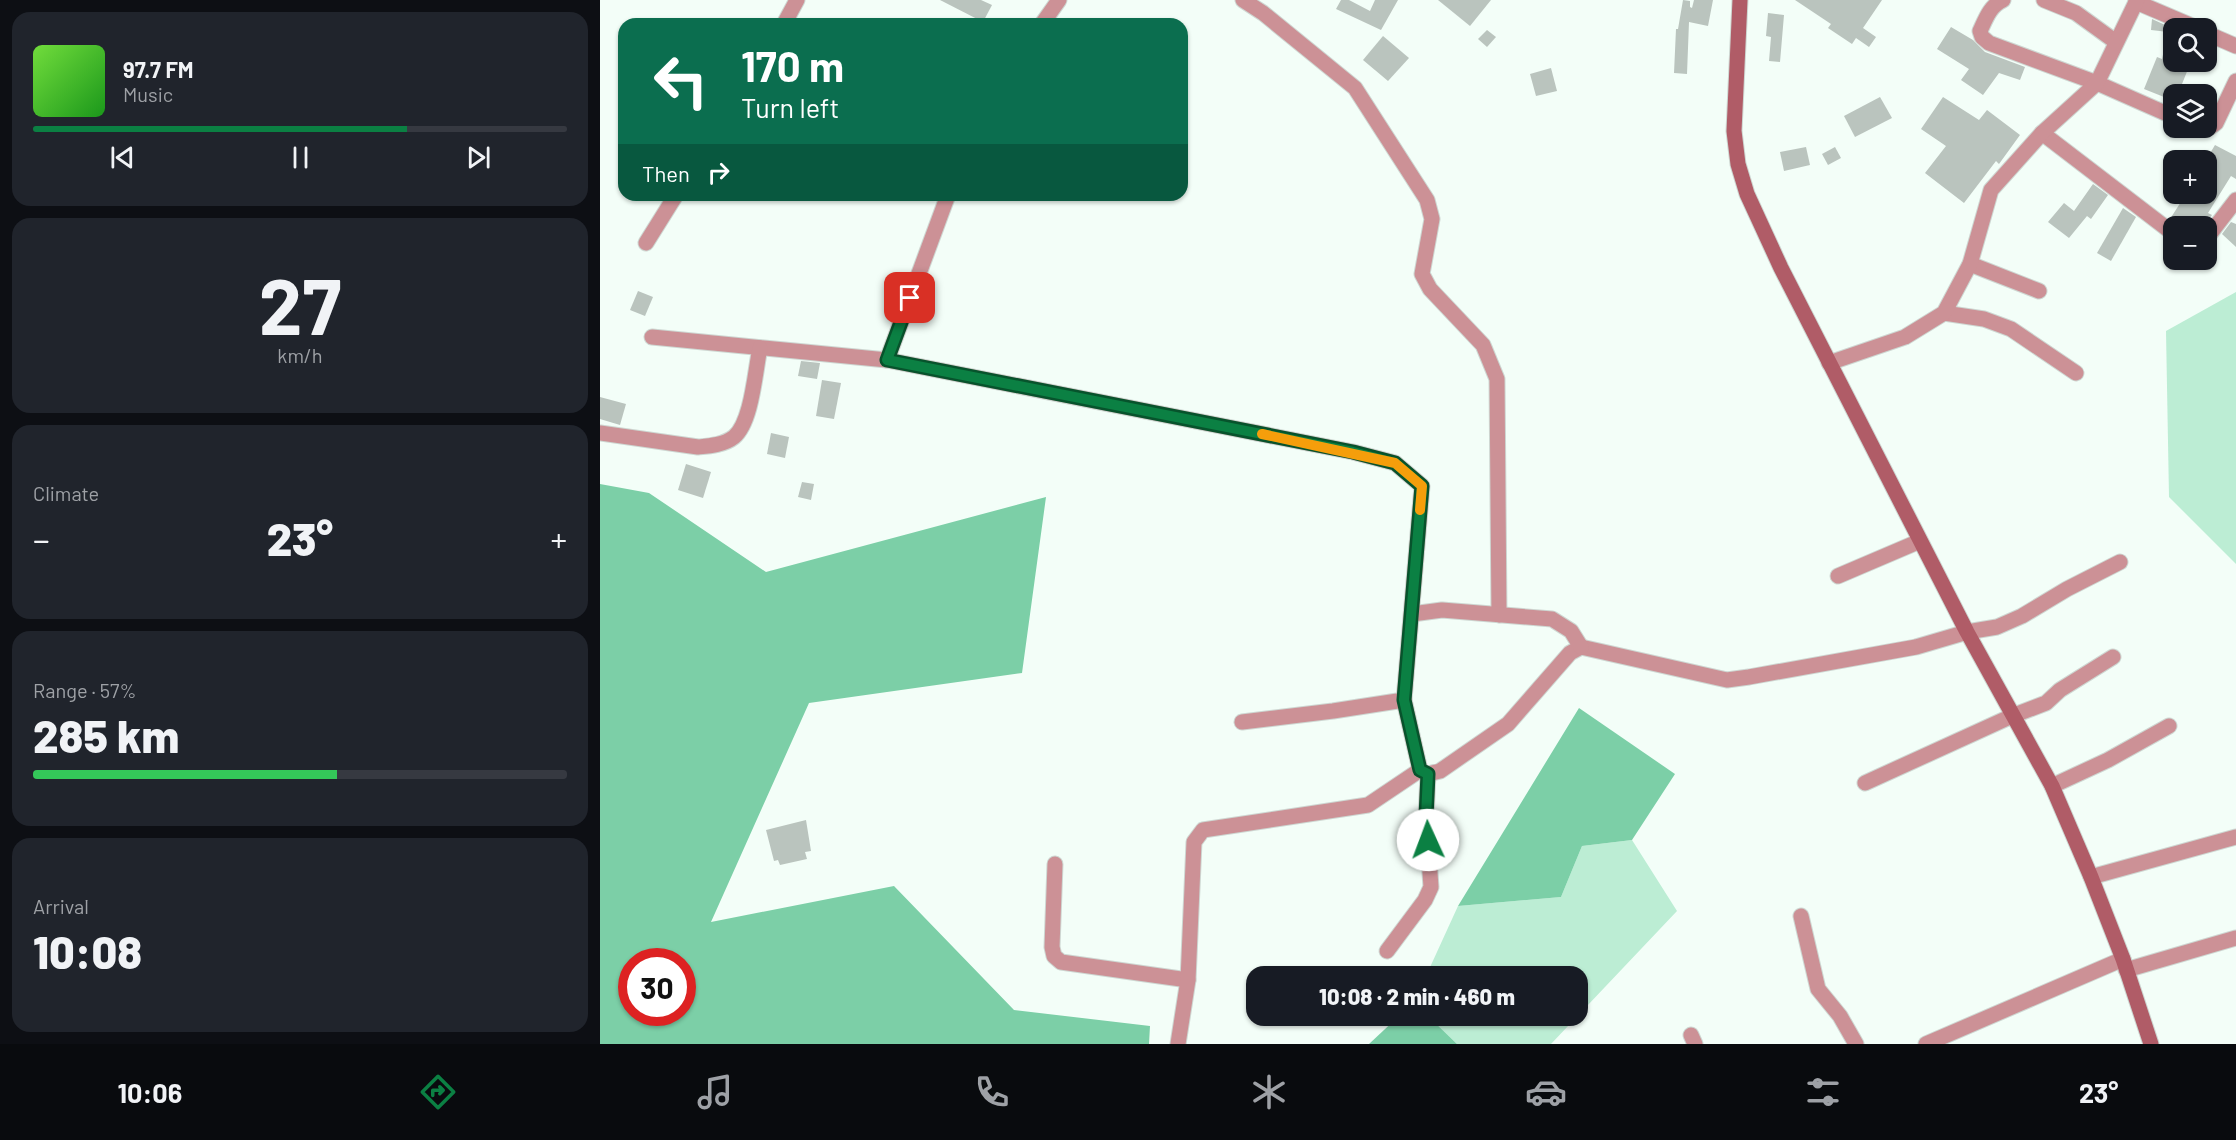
<!DOCTYPE html>
<html lang="en">
<head>
<meta charset="utf-8">
<style>
	:root { --surface:#171b24; --page:#20242c; --text:#f1f3f6; --muted:#9ea1a6; --line:#363941; --accent:#0b8043 }
	body { margin:0; font-family:Barlow,sans-serif; background:var(--page); color:var(--text); height:100vh; display:flex; flex-direction:column; font-size:22px; white-space:nowrap }
	* { box-sizing:border-box; margin:0 }
	p { font-size:20px; color:var(--muted) }
	.icon { flex:none; width:33px; height:33px; fill:none; stroke:currentColor; stroke-width:2; stroke-linecap:round; stroke-linejoin:round }
	.map { position:relative; flex:1; overflow:hidden }
	.sheet { display:flex; flex-direction:column; gap:12px; padding:12px; background:#0d0f14; width:600px }
	.sheet>* { flex:none }
	.banner { position:absolute; left:18px; top:18px; width:570px; height:183px; border-radius:18px; box-shadow:0 2px 4px #0004; background:#0b6e4f; color:#fff; overflow:hidden }
	.controls { position:absolute; left:1563px; top:18px; display:grid; gap:12px }
	.controls a { display:grid; place-items:center; width:54px; height:54px; border-radius:12px; background:var(--surface); box-shadow:0 2px 4px #0004; font-size:30px }
	.speed { position:absolute; left:18px; top:948px; display:flex; gap:12px; font-size:30px; font-weight:700; text-align:center }
	.speed>* { display:grid; place-content:center; width:78px; height:78px; border-radius:50%; background:var(--surface); box-shadow:0 2px 4px #0004; line-height:1 }
	.speed .limit { border:9px solid #d22; background:#fff; color:#111 }
	.pin { position:absolute; display:grid; place-items:center; width:51px; height:51px; color:#fff; margin:-26px; border-radius:12px; box-shadow:0 3px 9px #0006 }
	.me { position:absolute; width:66px; margin:-33px; rotate:358deg; stroke-linejoin:round; filter:drop-shadow(0 0 4px #0008) }
	.turn { display:flex; align-items:center; gap:21px; height:126px; padding:0 24px; font-size:27px }
	.turn .icon { width:78px; height:78px; stroke-width:2.5 }
	.turn b { display:block; font-size:42px; line-height:51px }
	.then { display:flex; align-items:center; height:57px; padding:0 24px; background:#0003; gap:12px; font-size:22px }
	.big { font-size:45px; font-weight:800; line-height:1.1 }
	.sheet .card { flex:1; display:flex; flex-direction:column; justify-content:center; gap:9px; min-width:0; padding:0 21px; border-radius:18px; background:var(--page) }
	.sheet .dial { align-items:center; gap:0 }
	.dial b { font-size:78px; line-height:1 }
	.song { display:flex; align-items:center; gap:18px }
	.cover { width:72px; height:72px; border-radius:9px; background:linear-gradient(135deg,hsl(100 70% 55%),hsl(120 70% 35%)) }
	.played { height:6px; border-radius:3px; background:linear-gradient(90deg,var(--accent) 70%,var(--line) 70%) }
	.keys { display:flex; justify-content:space-around; direction:ltr }
	.heat { display:flex; justify-content:space-between; align-items:center; font-size:33px; direction:ltr }
	.charge { height:9px; border-radius:4px; background:linear-gradient(90deg,#34c759 57%,var(--line) 0) }
	.trip { position:absolute; left:646px; top:966px; width:342px; height:60px; border-radius:18px; background:var(--surface); box-shadow:0 2px 4px #0004; font-weight:800; line-height:60px; text-align:center }
	.menu { display:flex; height:96px; justify-content:space-around; align-items:center; background:#090b0e; color:var(--muted) }
	.menu .icon { width:42px; height:42px }
	.menu .current { color:var(--accent) }
	.menu b { font-size:27px; color:var(--text) }
	main { display:flex; flex:1; min-height:0 }
	.map>svg:first-child { display:block }
	.green { fill:#bcedd4 }
	.forest { fill:#7ccfa7; fill-rule:evenodd }
	.building { fill:#bac4be }
	.lines { fill:none; stroke-linecap:round; stroke-linejoin:round }
	.street-casing { stroke:#ced7d2; stroke-width:17 }
	.secondary-casing { stroke:#ced7d2; stroke-width:17 }
	.street { stroke:#cc9196; stroke-width:15 }
	.secondary { stroke:#b05c67; stroke-width:15 }
	.route-casing { stroke:#07532c; stroke-width:15 }
	.route { stroke:#0b8043; stroke-width:10 }
	.slow { stroke:#f59e0b; stroke-width:10 }
</style>
</head>
<body>
<main>
<section class="sheet">
<div class="card">
<div class="song"><i class="cover"></i><div><b>97.7 FM</b><p>Music</p></div></div>
<div class="played"></div>
<div class="keys"><svg class="icon" aria-label="previous" viewBox="0 0 24 24"><path d="M18 5L8 12l10 7zM5 5v14"/></svg><svg class="icon" aria-label="pause" viewBox="0 0 24 24"><path d="M8 5v14M16 5v14"/></svg><svg class="icon" aria-label="next" viewBox="0 0 24 24"><path d="M6 5l10 7-10 7zM19 5v14"/></svg></div>
</div>
<div class="card dial"><b>27</b><p>km/h</p></div>
<div class="card"><p>Climate</p>
<div class="heat"><a>−</a><b class="big">23°</b><a>+</a></div>
</div>
<div class="card"><p>Range · 57%</p><b class="big">285 km</b><div class="charge"></div></div>
<div class="card"><p>Arrival</p><b class="big">10:08</b></div>
</section>
<div class="map">
<svg width="1636" height="1044" viewBox="0 0 1636 1044">
	<rect width="100%" height="100%" fill="#f3fef8"/>
	<g class="green">
		<polygon points="1636,292 1636,564 1569,497 1566,331"/>
		<polygon points="1032,840 1077,911 951,1044 857,1044 828,1016 978,1016 978,976 826,976 858,906 961,897 982,846"/>
	</g>
	<g class="forest">
		<path d="M0 484 49 493 166 572 446 497 422 673 209 703 111 922 294 886 414 1010 550 1026 549 1044H0ZM32 962H82V1012H32Z"/>
		<polygon points="979,708 1075,774 1032,840 982,846 961,897 858,906"/>
		<polygon points="799,1016 828,1016 857,1044 769,1044"/>
	</g>
	<g class="building">
		<polygon points="340,0 381,0 392,5 383,22"/>
		<polygon points="741,0 749,0 770,11 775,0 798,0 781,30 736,9"/>
		<polygon points="838,0 891,0 870,26"/>
		<polygon points="1083,0 1090,1 1090,7 1092,8 1094,0 1113,0 1108,26 1089,22 1087,74 1074,73 1076,29 1078,29"/>
		<polygon points="1195,0 1282,0 1263,28 1276,37 1269,47 1256,38 1252,44 1228,28 1231,24"/>
		<polygon points="1168,13 1184,15 1180,62 1169,61 1171,37 1166,36"/>
		<polygon points="1552,19 1574,29 1574,63 1588,69 1578,94 1574,94 1574,101 1544,89 1557,57 1562,59 1568,32 1551,30"/>
		<polygon points="1351,27 1373,40 1385,52 1425,67 1420,80 1399,73 1383,95 1361,80 1369,69 1337,49"/>
		<polygon points="887,30 896,37 887,47 878,39"/>
		<polygon points="783,36 809,58 788,81 763,60"/>
		<polygon points="951,68 957,91 936,96 930,74"/>
		<polygon points="1280,97 1292,118 1255,137 1244,116"/>
		<polygon points="1343,97 1379,120 1387,110 1420,135 1399,164 1396,161 1364,203 1325,173 1346,146 1321,129"/>
		<polygon points="1615,145 1636,156 1636,179 1631,176 1608,213 1612,215 1605,224 1600,222 1597,226 1580,226 1570,219 1586,194 1606,194 1606,160"/>
		<polygon points="1206,147 1210,165 1184,171 1180,152"/>
		<polygon points="1235,147 1241,158 1228,165 1222,154"/>
		<polygon points="1493,184 1508,195 1491,219 1487,216 1469,238 1448,222 1464,203 1474,211"/>
		<polygon points="1523,208 1536,217 1511,261 1497,253"/>
		<polygon points="1631,222 1636,224 1636,247 1622,234"/>
		<polygon points="38,291 53,297 45,316 30,310"/>
		<polygon points="201,361 220,363 217,379 198,376"/>
		<polygon points="222,380 241,383 234,419 216,416"/>
		<polygon points="0,397 26,404 20,425 0,419"/>
		<polygon points="171,433 189,437 185,458 167,454"/>
		<polygon points="86,464 111,472 103,498 78,490"/>
		<polygon points="202,482 214,484 211,500 198,497"/>
		<polygon points="206,820 211,851 205,852 207,859 180,865 178,860 174,861 166,830"/>
	</g>
	<g class="lines">
		<g class="street-casing">
			<g id="street">
				<polyline points="643,0 663,13 755,88 827,200 832,219 822,274 830,289 883,345 897,379 899,615"/>
				<path d="M1403 0C1390 6 1386 18 1380 31L1382 37 1389 43 1497 83 1574 117"/>
				<polyline points="1444,0 1476,13 1516,42"/>
				<polyline points="1536,2 1597,28"/>
				<polyline points="184,24 197,0"/>
				<polyline points="442,24 459,0"/>
				<polyline points="1606,33 1636,46"/>
				<path d="M1598 128C1606 130 1610 128 1616 123L1636 81"/>
				<polyline points="1442,133 1574,234"/>
				<polyline points="1606,239 1636,200"/>
				<polyline points="46,243 76,195"/>
				<polyline points="1370,264 1439,291"/>
				<polyline points="1344,313 1384,319 1411,329 1476,373"/>
				<polyline points="52,337 287,360 753,452 795,463 822,486 804,700 820,770 828,774 840,771 908,724 970,653 981,647 1127,680 1149,677 1316,647 1367,632 1397,627 1422,616 1467,589 1520,562"/>
				<polyline points="287,360 348,195"/>
				<polyline points="1229,363 1305,337 1344,313 1370,264 1391,190 1442,133 1497,83 1537,0"/>
				<path d="M0 433 98 447C109 446 124 445 134 437 152 422 155 371 160 348"/>
				<polyline points="1238,576 1320,541"/>
				<polyline points="812,614 842,610 952,619 971,631 981,647"/>
				<polyline points="642,722 733,711 804,700"/>
				<polyline points="1265,783 1412,716 1446,703 1460,690 1513,657"/>
				<polyline points="1452,786 1508,760 1569,726"/>
				<polyline points="455,864 452,947 454,956 461,962 588,980"/>
				<polyline points="1491,877 1636,837"/>
				<polyline points="1201,916 1218,989 1240,1016 1256,1044"/>
				<polyline points="787,951 825,900 831,887 826,817 828,774"/>
				<polyline points="1526,970 1636,938"/>
				<polyline points="1091,1035 1095,1044"/>
				<polyline points="578,1044 588,980 594,842 603,830 768,805 820,770"/>
				<polyline points="1326,1044 1523,959"/>
			</g>
		</g>
		<g class="secondary-casing">
			<polyline id="secondary" points="1140,0 1134,131 1138,164 1147,194 1181,268 1367,632 1452,786 1491,877 1523,959 1551,1044"/>
		</g>
		<use href="#street" class="street"/>
		<use href="#secondary" class="secondary"/>
	</g>
	<g class="lines">
		<g class="route-casing">
			<polyline id="route" points="310,298 287,360 753,452 795,463 822,486 804,700 820,770 828,774 826,817 828,840"/>
		</g>
		<use href="#route" class="route"/>
		<polyline class="slow" points="662,434 795,463 822,486 820,510"/>
	</g>
</svg>
<div class="controls">
<a><svg class="icon" aria-label="search" viewBox="0 0 24 24"><circle cx="10" cy="10" r="6"/><path d="M15 15l6 6"/></svg></a>
<a><svg class="icon" aria-label="layers" viewBox="0 0 24 24"><path d="M12 4l9 5-9 5-9-5zM3 14l9 5 9-5"/></svg></a>
<a>+</a>
<a>−</a>
</div>
<div class="speed"><div class="limit">30</div></div>
<div class="pin" style="left:310px;top:298px;background:#d93025"><svg class="icon" aria-label="arrive" viewBox="0 0 24 24"><path d="M6 21V4h12l-3 4 3 4H6"/></svg></div>
<svg class="me" style="left:828px;top:840px" viewBox="-20 -20 40 40"><circle r="19" fill="#fff"/><path d="M0-13L10 11 0 6-10 11z" fill="#0b8043"/></svg>
<div class="trip">10:08 · 2 min · 460 m</div>
<div class="banner">
<div class="turn"><svg class="icon" aria-label="left" viewBox="0 0 24 24"><path d="M17 20v-9H6M10 6l-5 5 5 5"/></svg><div><b>170 m</b>Turn left</div></div>
<div class="then">Then<svg class="icon" aria-label="right" viewBox="0 0 24 24"><path d="M7 20v-9h11M14 6l5 5-5 5"/></svg></div>
</div>
</div>
</main>
<nav class="menu">
<b>10:06</b>
<svg class="icon current" aria-label="directions" viewBox="0 0 24 24"><path d="M12 3l9 9-9 9-9-9zM9 14v-3h6M13 9l2 2-2 2"/></svg>
<svg class="icon" aria-label="music" viewBox="0 0 24 24"><path d="M9 18V5l10-2v13"/><circle cx="6" cy="18" r="3"/><circle cx="16" cy="16" r="3"/></svg>
<svg class="icon" aria-label="phone" viewBox="0 0 24 24"><path d="M5 4h4l2 5-3 2q2 4 5 5l2-3 5 2v4C11 20 4 13 5 4z"/></svg>
<svg class="icon" aria-label="climate" viewBox="0 0 24 24"><path d="M12 3v18M4 7l16 10M4 17L20 7"/></svg>
<svg class="icon" aria-label="car" viewBox="0 0 24 24"><path d="M5 17H2v-5l4-1 3-4h7l3 4 3 1v5h-3M9 17h6M6 11h13"/><circle cx="7" cy="17" r="2"/><circle cx="17" cy="17" r="2"/></svg>
<svg class="icon" aria-label="filters" viewBox="0 0 24 24"><path d="M4 7h16M4 17h16"/><circle cx="9" cy="7" r="2"/><circle cx="15" cy="17" r="2"/></svg>
<b>23°</b>
</nav>
</body>
</html>
